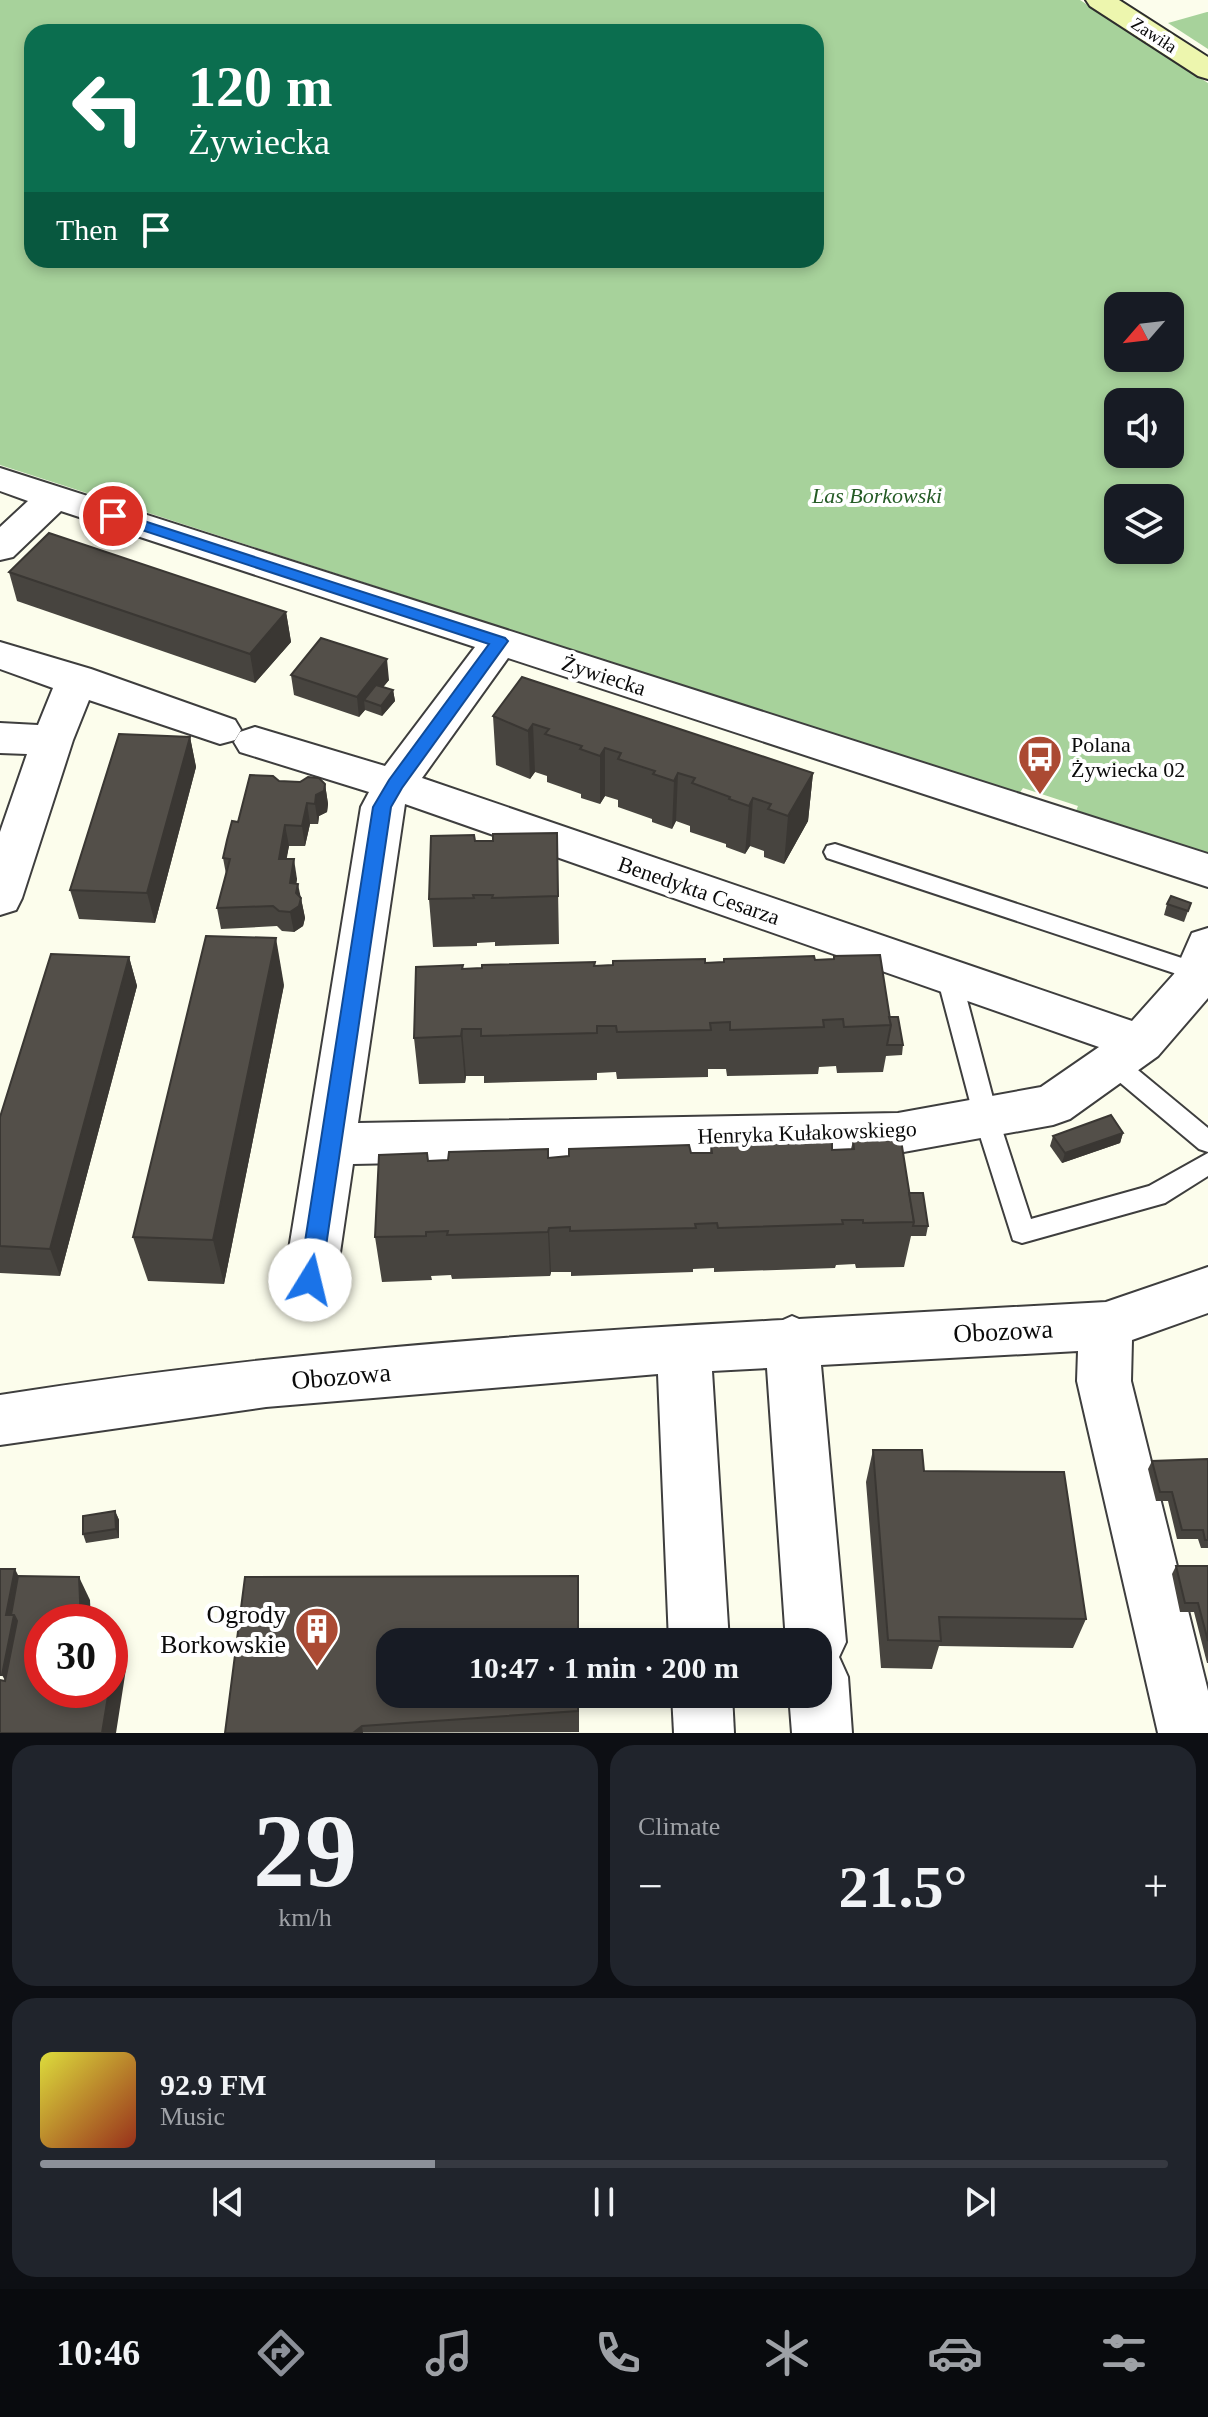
<!DOCTYPE html>
<html lang="en">
<head>
<meta charset="utf-8">
<style>
	:root { --surface:#171b24; --page:#20242c; --text:#f1f3f6; --muted:#9ea1a6; --line:#363941; --accent:#8c9099 }
	body { margin:0; font-family:Georgia,serif; background:var(--page); color:var(--text); height:100vh; display:flex; flex-direction:column; font-size:30px; white-space:nowrap }
	* { box-sizing:border-box; margin:0 }
	p { font-size:26px; color:var(--muted) }
	.icon { flex:none; width:44px; height:44px; fill:none; stroke:currentColor; stroke-width:2; stroke-linecap:round; stroke-linejoin:round }
	.map { position:relative; height:1733px; overflow:hidden }
	.side { display:flex; flex-direction:column; gap:12px; padding:12px; background:#0d0f14; flex:1 }
	.side>* { flex:none }
	.banner { position:absolute; left:24px; top:24px; width:800px; height:244px; border-radius:24px; box-shadow:0 4px 12px #0003; background:#0b6e4f; color:#fff; overflow:hidden }
	.needle { width:52px; rotate:242deg }
	.controls { position:absolute; left:1104px; top:292px; display:grid; gap:16px }
	.controls a { display:grid; place-items:center; width:80px; height:80px; border-radius:16px; background:var(--surface); box-shadow:0 4px 12px #0003; font-size:40px }
	.speed { position:absolute; left:24px; top:1604px; display:flex; gap:16px; font-size:40px; font-weight:700; text-align:center }
	.speed>* { display:grid; place-content:center; width:104px; height:104px; border-radius:50%; background:var(--surface); box-shadow:0 4px 12px #0003; line-height:1 }
	.speed .limit { border:12px solid #d22; background:#fff; color:#111 }
	.pin { position:absolute; display:grid; place-items:center; width:68px; height:68px; color:#fff; margin:-34px; border:4px solid #fff; border-radius:50%; box-shadow:0 2px 8px #0007 }
	.me { position:absolute; width:88px; margin:-44px; rotate:9deg; stroke-linejoin:round; filter:drop-shadow(0 0 6px #0008) }
	.turn { display:flex; align-items:center; gap:28px; height:168px; padding:0 32px; font-size:36px }
	.turn .icon { width:104px; height:104px; stroke-width:2.5 }
	.turn b { display:block; font-size:56px; line-height:68px }
	.then { display:flex; align-items:center; height:76px; padding:0 32px; background:#0003; gap:16px; font-size:30px }
	.big { font-size:60px; font-weight:700; line-height:1.1 }
	.side .tile { flex:1; display:flex; flex-direction:column; justify-content:center; gap:12px; min-width:0; padding:0 28px; border-radius:24px; background:var(--page) }
	.side .dial { align-items:center; gap:0 }
	.dial b { font-size:104px; line-height:1 }
	.song { display:flex; align-items:center; gap:24px }
	.cover { width:96px; height:96px; border-radius:12px; background:linear-gradient(135deg,hsl(60 70% 55%),hsl(10 70% 35%)) }
	.played { height:8px; border-radius:4px; background:linear-gradient(90deg,var(--accent) 35%,var(--line) 35%) }
	.keys { display:flex; justify-content:space-around; direction:ltr }
	.heat { display:flex; justify-content:space-between; align-items:center; font-size:44px; direction:ltr }
	.side .tiles { flex:1; display:grid; gap:12px; grid-template-columns:1fr 1fr }
	.tile:last-child { grid-column:span 2 }
	.trip { position:absolute; left:376px; top:1628px; width:456px; height:80px; border-radius:24px; background:var(--surface); box-shadow:0 4px 12px #0003; font-weight:700; line-height:80px; text-align:center }
	.menu { display:flex; height:128px; justify-content:space-around; align-items:center; background:#090b0e; color:var(--muted) }
	.menu .icon { width:56px; height:56px }
	.menu .current { color:var(--accent) }
	.menu b { font-size:36px; color:var(--text) }
	.map>svg:first-child { display:block }
	.forest { fill:#a7d29b; fill-rule:evenodd }
	.lines { fill:none; stroke-linecap:round; stroke-linejoin:round }
	.lane-casing { stroke:#3e3e3e; stroke-width:4 }
	.street-casing { stroke:#3e3e3e; stroke-width:4 }
	.secondary-casing { stroke:#2d2d2d; stroke-width:4 }
	.lane { fill:#fff; fill-rule:evenodd }
	.street { fill:#fff; fill-rule:evenodd }
	.secondary { fill:#edf6ae; fill-rule:evenodd }
	.wall { fill:#47443f }
	.shaded-wall { fill:#3a3733 }
	.building { fill:#534f49; stroke:#3a3733; stroke-width:2 }
	.route { fill:#1a73e8; stroke:#114b97; stroke-width:2 }
	.labels { text-anchor:middle; stroke-width:8; stroke-linejoin:round; paint-order:stroke }
	.far-street-label { font-size:18px; fill:#0b0b0b; stroke:#fff }
	.park-label { font-size:22px; font-style:italic; fill:#245b25; stroke:#fff }
	.street-label { font-size:22px; fill:#0b0b0b; stroke:#fff }
	.poi-label { font-size:22px; fill:#0b0b0b; stroke:#fff; text-anchor:start }
	.near-street-label { font-size:26px; fill:#0b0b0b; stroke:#fff }
	.near-poi-label { font-size:26px; fill:#0b0b0b; stroke:#fff; text-anchor:end }
</style>
</head>
<body>
<div class="map">
<svg width="1208" height="1733" viewBox="0 0 1208 1733">
	<rect width="100%" height="100%" fill="#fcfdec"/>
	<g class="forest">
		<path d="M0 0H1080L1208 83V855L1076 811 1078 806 1023 788 1019 794 0 465ZM32 32H816V260H32ZM1118 306H1170V358H1118ZM1118 402H1170V454H1118ZM1118 498H1170V550H1118Z"/>
		<polygon points="1208,12 1208,49 1168,23 1207,12"/>
	</g>
	<g class="lines">
		<g class="lane-casing">
			<g id="lane">
				<polygon points="835,844 1206,966 1208,975 1198,981 827,858 824,852 827,846"/>
				<polygon points="949,968 957,971 961,977 998,1117 1031,1219 1149,1186 1208,1153 1208,1176 1165,1203 1022,1243 1013,1240 974,1117 937,977 941,971"/>
				<polygon points="1113,1053 1121,1056 1208,1128 1208,1152 1199,1149 1105,1070 1101,1063 1105,1056"/>
			</g>
		</g>
		<g class="street-casing">
			<g id="street">
				<path d="M0 468 1208 854V887L508 658 422 778 1132 1021 1174 974 1192 933 1208 928V998L1158 1056 1070 1119 1053 1125 898 1153 353 1164 336 1280 328 1296 310 1303 292 1296 284 1280 361 807 369 792 240 752 234 742 240 732 255 727 385 766 475 647 61 511 13 557 0 560V527L28 501 0 491ZM405 804 1099 1047 1041 1087 898 1113 358 1123Z"/>
				<polygon points="0,642 91,669 235,720 241,730 235,740 220,744 89,700 73,740 22,898 16,910 0,915 0,832 27,754 0,753 0,723 38,725 53,688 0,669"/>
				<path d="M1208 1267V1313L1132 1340 1131 1381 1208 1691V1733H1158L1077 1381 1078 1351 821 1365 846 1642 839 1657 848 1677 852 1733H792L789 1694H818V1642H786L767 1368 712 1371 729 1642H669L658 1374 266 1407 0 1445V1395C259 1354 521 1334 783 1320L792 1316 799 1319 1106 1302Z"/>
				<polygon points="672,1694 732,1694 734,1733 674,1733"/>
			</g>
		</g>
		<g class="secondary-casing">
			<polygon id="secondary" points="1086,0 1119,0 1208,57 1208,79 1198,76 1090,6"/>
		</g>
		<use href="#lane" class="lane"/>
		<use href="#street" class="street"/>
		<use href="#secondary" class="secondary"/>
	</g>
	<g class="wall">
		<polygon points="9,572 286,612 291,642 255,683 17,601"/>
		<polygon points="291,675 389,680 383,687 393,690 395,701 382,716 365,710 359,717 294,695"/>
		<polygon points="493,716 813,773 808,821 784,864 764,857 764,851 750,846 745,854 726,847 726,844 690,832 690,826 676,821 672,829 652,822 652,819 618,807 618,800 605,796 600,804 581,798 581,794 547,782 547,776 535,772 530,779 496,765"/>
		<polygon points="190,737 196,767 155,923 79,919 70,890"/>
		<polygon points="279,781 325,784 328,804 327,812 319,816 318,824 310,824 305,846 289,846 286,859 297,879 296,884 301,898 305,918 303,926 294,932 282,931 277,926 221,929 217,908 226,874 223,858 238,822"/>
		<polygon points="557,833 559,944 495,946 495,942 477,943 477,946 433,947 429,899 475,841 493,841"/>
		<polygon points="1191,903 1184,922 1164,915 1167,904"/>
		<polygon points="129,957 137,986 60,1276 0,1273 0,1117"/>
		<polygon points="815,960 889,1017 903,1045 902,1055 886,1056 883,1072 837,1073 836,1066 819,1067 818,1074 727,1076 726,1069 708,1069 708,1077 617,1079 616,1072 597,1073 597,1080 484,1083 484,1076 466,1076 465,1083 419,1084 414,1038 463,969"/>
		<polygon points="284,985 224,1284 148,1281 133,1237"/>
		<polygon points="1123,1133 1120,1143 1062,1163 1050,1146 1053,1136"/>
		<polygon points="853,1141 909,1193 928,1226 926,1236 911,1236 904,1267 856,1268 855,1264 836,1265 835,1268 714,1272 714,1268 693,1269 693,1272 571,1276 571,1272 551,1272 550,1276 452,1279 451,1275 431,1276 432,1280 382,1282 375,1237 428,1161 710,1153 711,1145 832,1150 851,1149"/>
		<polygon points="873,1450 924,1471 1086,1619 1073,1648 939,1646 932,1669 881,1668 866,1482"/>
		<polygon points="1208,1459 1208,1548 1201,1548 1198,1539 1177,1539 1168,1501 1156,1501 1148,1469 1152,1461"/>
		<polygon points="115,1511 119,1520 119,1538 86,1543 83,1534"/>
		<polygon points="1176,1566 1208,1566 1208,1663 1207,1663 1194,1612 1180,1612 1172,1574"/>
		<polygon points="579,1694 579,1732 225,1733"/>
	</g>
	<g class="shaded-wall">
		<polygon points="286,612 291,642 255,683 250,654"/>
		<polygon points="387,659 389,680 371,702 364,700 365,710 359,717 357,697"/>
		<polygon points="393,690 395,701 382,716 381,706"/>
		<polygon points="533,724 535,772 530,779 528,731"/>
		<polygon points="190,737 196,767 155,923 147,893"/>
		<polygon points="605,748 605,796 600,804 600,756"/>
		<polygon points="678,773 676,821 672,829 674,781"/>
		<polygon points="813,773 808,821 784,864 788,816"/>
		<polygon points="325,784 328,804 327,812 319,816 318,824 315,804 316,795"/>
		<polygon points="753,798 750,846 745,854 749,806"/>
		<polygon points="307,803 310,824 305,846 302,826"/>
		<polygon points="285,825 289,846 283,879 279,859"/>
		<polygon points="294,859 297,879 293,903 290,883"/>
		<polygon points="298,884 305,918 303,926 294,932 290,912"/>
		<polygon points="276,938 284,985 224,1284 213,1240"/>
		<polygon points="129,957 137,986 60,1276 50,1249"/>
		<polygon points="462,1029 466,1076 465,1083 461,1036"/>
		<polygon points="1123,1133 1120,1143 1062,1163 1065,1153"/>
		<polygon points="549,1228 551,1272 550,1276 548,1232"/>
		<polygon points="115,1511 119,1520 119,1538 116,1529"/>
		<polygon points="15,1569 30,1599 18,1703 2,1675 6,1615"/>
		<polygon points="79,1577 90,1600 91,1622 81,1622"/>
		<polygon points="116,1647 126,1669 116,1733 102,1733 109,1690 110,1690 110,1681"/>
		<polygon points="362,1726 363,1733 353,1733"/>
	</g>
	<g class="building">
		<polygon points="49,533 286,612 250,654 9,572"/>
		<polygon points="321,638 387,659 357,697 291,675"/>
		<polygon points="522,677 813,773 788,816 768,809 771,804 753,798 749,806 729,799 730,797 692,783 695,778 678,773 674,781 653,774 655,771 618,759 621,753 605,748 600,756 580,749 582,746 545,734 549,729 533,724 528,731 493,716"/>
		<polygon points="376,685 393,690 381,706 364,700"/>
		<polygon points="119,734 190,737 147,893 70,890"/>
		<polygon points="250,775 273,776 279,781 300,782 308,777 319,778 325,784 324,791 316,795 315,804 307,803 302,826 285,825 279,859 294,859 290,883 298,884 296,893 301,898 299,906 290,912 279,911 273,906 217,908 230,859 223,858 227,840 232,821 238,822"/>
		<polygon points="557,833 558,896 492,898 493,895 473,895 474,898 429,899 431,836 474,835 475,841 493,841 493,834"/>
		<polygon points="1171,896 1191,903 1188,911 1167,904"/>
		<polygon points="206,936 276,938 213,1240 133,1237"/>
		<polygon points="51,954 129,957 50,1249 0,1246 0,1117"/>
		<polygon points="880,955 891,1025 844,1027 843,1019 823,1020 824,1027 730,1030 730,1022 710,1023 711,1030 617,1032 616,1026 597,1026 597,1033 481,1036 481,1029 462,1029 461,1036 414,1038 416,967 463,965 462,969 482,968 482,965 595,962 594,966 613,965 613,961 705,959 705,963 724,962 724,959 814,956 815,960 834,959 834,956"/>
		<polygon points="889,1017 898,1017 903,1045 887,1045 891,1025"/>
		<polygon points="1111,1115 1123,1133 1065,1153 1053,1136"/>
		<polygon points="901,1140 914,1222 863,1223 863,1220 842,1220 843,1224 718,1228 717,1223 695,1224 696,1228 570,1231 570,1227 549,1228 548,1232 447,1235 448,1231 426,1232 426,1236 375,1237 379,1155 427,1153 428,1161 448,1160 449,1152 548,1149 548,1158 569,1156 569,1149 689,1145 691,1153 712,1153 711,1145 832,1142 832,1150 854,1149 853,1141"/>
		<polygon points="909,1193 923,1193 928,1226 913,1226 914,1222"/>
		<polygon points="873,1450 922,1450 924,1471 1064,1472 1086,1619 939,1617 941,1641 888,1640"/>
		<polygon points="1208,1459 1208,1540 1205,1540 1203,1530 1182,1530 1172,1492 1160,1492 1152,1461"/>
		<polygon points="115,1511 116,1529 83,1534 83,1516"/>
		<polygon points="1176,1566 1208,1566 1208,1641 1198,1603 1185,1603"/>
		<polygon points="0,1569 15,1569 6,1615 14,1615 2,1675 0,1675"/>
		<polygon points="18,1576 79,1577 81,1622 42,1622 42,1690 109,1690 102,1733 0,1733 0,1680 5,1681 17,1621 14,1615 11,1615"/>
		<polygon points="578,1576 578,1642 390,1642 390,1694 578,1694 578,1711 362,1726 353,1733 225,1733 245,1577"/>
		<polygon points="110,1647 116,1647 110,1681"/>
	</g>
	<polygon class="route" points="113,511 505,638 508,641 402,788 391,807 321,1280 317,1287 310,1290 302,1287 299,1280 373,807 389,780 489,644 108,519 106,516"/>
	<defs>
		<g id="bus-pin" transform="scale(2.3)"><path d="M0 17L-7.5 6A9.5 9.5 0 1 1 7.5 6Z" fill="#ab4a33" stroke="#fff"/><path d="M-5-6H5V4H4V6H2V4H-2V6H-4V4H-5ZM-3.5-4V0h7V-4ZM-3.5 1.2v1.5H-2V1.2ZM2 1.2v1.5H3.5V1.2Z" fill="#fff"/></g>
		<g id="building-pin" transform="scale(2.3)"><path d="M0 17L-7.5 6A9.5 9.5 0 1 1 7.5 6Z" fill="#ab4a33" stroke="#fff"/><path d="M-4-6H4V6H1V3H-1V6H-4ZM-2.5-4.3h1.7v1.8h-1.7ZM.8-4.3h1.7v1.8H.8ZM-2.5-1h1.7V.8h-1.7ZM.8-1h1.7V.8H.8Z" fill="#fff"/></g>
	</defs>
	<g fill-rule="evenodd">
		<use href="#bus-pin" x="1040" y="757"/>
		<use href="#building-pin" x="317" y="1629"/>
	</g>
	<g class="labels">
		<g class="far-street-label">
			<text transform="translate(1154 35) rotate(33)" y="6">Zawiła</text>
		</g>
		<g class="park-label">
			<text x="877" y="503">Las Borkowski</text>
		</g>
		<g class="street-label">
			<text transform="translate(604 675) rotate(18)" y="8">Żywiecka</text>
			<text transform="translate(699 890) rotate(19)" y="8">Benedykta Cesarza</text>
			<text transform="translate(807 1132) rotate(-2)" y="8">Henryka Kułakowskiego</text>
		</g>
		<g class="poi-label">
			<text x="1071" y="752">Polana<tspan x="1071" dy="25">Żywiecka 02</tspan></text>
		</g>
		<g class="near-street-label">
			<text transform="translate(1003 1331) rotate(-3)" y="9">Obozowa</text>
			<text transform="translate(341 1376) rotate(-5)" y="9">Obozowa</text>
		</g>
		<g class="near-poi-label">
			<text x="286" y="1623">Ogrody<tspan x="286" dy="30">Borkowskie</tspan></text>
		</g>
	</g>
</svg>
<div class="controls">
<a><svg class="needle" viewBox="-14 -14 28 28"><path d="M0-13l5 13h-10z" fill="#e53935"/><path d="M0 13l5-13h-10z" fill="#9ea1a6"/></svg></a>
<a><svg class="icon" aria-label="sound" viewBox="0 0 24 24"><path d="M4 9h4l5-4v14l-5-4H4zM17 9q2 3 0 6"/></svg></a>
<a><svg class="icon" aria-label="layers" viewBox="0 0 24 24"><path d="M12 4l9 5-9 5-9-5zM3 14l9 5 9-5"/></svg></a>
</div>
<div class="speed"><div class="limit">30</div></div>
<div class="pin" style="left:113px;top:516px;background:#d93025"><svg class="icon" aria-label="arrive" viewBox="0 0 24 24"><path d="M6 21V4h12l-3 4 3 4H6"/></svg></div>
<svg class="me" style="left:310px;top:1280px" viewBox="-20 -20 40 40"><circle r="19" fill="#fff"/><path d="M0-13L10 11 0 6-10 11z" fill="#1a73e8"/></svg>
<div class="trip">10:47 · 1 min · 200 m</div>
<div class="banner">
<div class="turn"><svg class="icon" aria-label="left" viewBox="0 0 24 24"><path d="M17 20v-9H6M10 6l-5 5 5 5"/></svg><div><b>120 m</b>Żywiecka</div></div>
<div class="then">Then<svg class="icon" aria-label="arrive" viewBox="0 0 24 24"><path d="M6 21V4h12l-3 4 3 4H6"/></svg></div>
</div>
</div>
<section class="side">
<div class="tiles">
<div class="tile dial"><b>29</b><p>km/h</p></div>
<div class="tile"><p>Climate</p>
<div class="heat"><a>−</a><b class="big">21.5°</b><a>+</a></div>
</div>
<div class="tile">
<div class="song"><i class="cover"></i><div><b>92.9 FM</b><p>Music</p></div></div>
<div class="played"></div>
<div class="keys"><svg class="icon" aria-label="previous" viewBox="0 0 24 24"><path d="M18 5L8 12l10 7zM5 5v14"/></svg><svg class="icon" aria-label="pause" viewBox="0 0 24 24"><path d="M8 5v14M16 5v14"/></svg><svg class="icon" aria-label="next" viewBox="0 0 24 24"><path d="M6 5l10 7-10 7zM19 5v14"/></svg></div>
</div>
</div>
</section>
<nav class="menu">
<b>10:46</b>
<svg class="icon current" aria-label="directions" viewBox="0 0 24 24"><path d="M12 3l9 9-9 9-9-9zM9 14v-3h6M13 9l2 2-2 2"/></svg>
<svg class="icon" aria-label="music" viewBox="0 0 24 24"><path d="M9 18V5l10-2v13"/><circle cx="6" cy="18" r="3"/><circle cx="16" cy="16" r="3"/></svg>
<svg class="icon" aria-label="phone" viewBox="0 0 24 24"><path d="M5 4h4l2 5-3 2q2 4 5 5l2-3 5 2v4C11 20 4 13 5 4z"/></svg>
<svg class="icon" aria-label="climate" viewBox="0 0 24 24"><path d="M12 3v18M4 7l16 10M4 17L20 7"/></svg>
<svg class="icon" aria-label="car" viewBox="0 0 24 24"><path d="M5 17H2v-5l4-1 3-4h7l3 4 3 1v5h-3M9 17h6M6 11h13"/><circle cx="7" cy="17" r="2"/><circle cx="17" cy="17" r="2"/></svg>
<svg class="icon" aria-label="filters" viewBox="0 0 24 24"><path d="M4 7h16M4 17h16"/><circle cx="9" cy="7" r="2"/><circle cx="15" cy="17" r="2"/></svg>
</nav>
</body>
</html>
